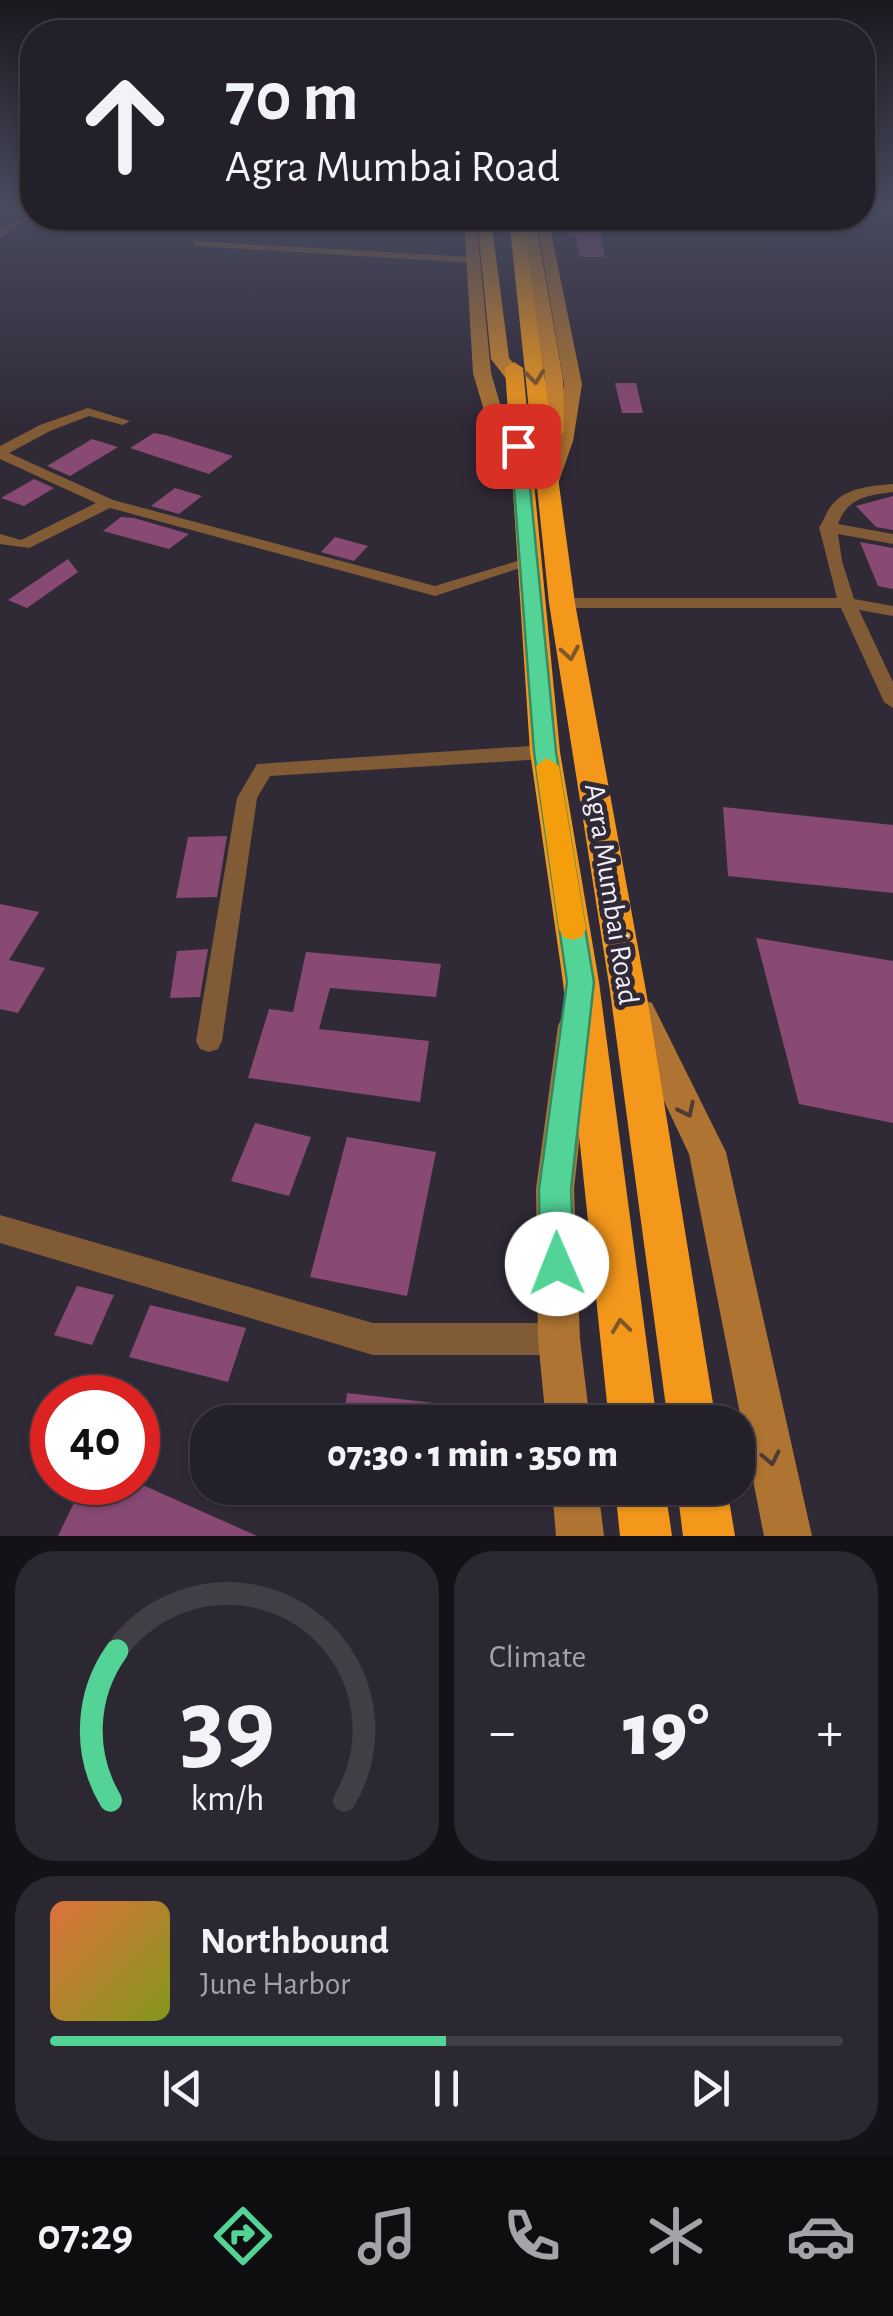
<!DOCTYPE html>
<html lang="en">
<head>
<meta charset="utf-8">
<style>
	:root { --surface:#242029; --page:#2c2831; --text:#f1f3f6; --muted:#a3a3a8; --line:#413e46; --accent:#53d396 }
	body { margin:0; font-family:"Alegreya Sans",sans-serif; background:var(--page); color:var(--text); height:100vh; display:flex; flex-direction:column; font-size:38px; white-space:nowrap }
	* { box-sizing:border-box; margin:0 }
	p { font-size:32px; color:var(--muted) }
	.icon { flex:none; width:55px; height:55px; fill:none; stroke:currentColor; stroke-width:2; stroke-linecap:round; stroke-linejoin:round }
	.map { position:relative; height:1536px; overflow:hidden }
	.sheet { display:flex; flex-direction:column; gap:15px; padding:15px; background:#141217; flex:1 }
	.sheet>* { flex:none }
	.top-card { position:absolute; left:20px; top:20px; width:855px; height:210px; border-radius:40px; box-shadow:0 2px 8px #0004,0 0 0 2px var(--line); background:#242029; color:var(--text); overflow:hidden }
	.speed { position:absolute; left:30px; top:1375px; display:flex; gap:20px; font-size:50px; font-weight:700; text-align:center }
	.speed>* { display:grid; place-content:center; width:130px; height:130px; border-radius:50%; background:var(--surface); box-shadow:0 2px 8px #0004,0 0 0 2px var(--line); line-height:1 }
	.speed .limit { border:15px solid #d22; background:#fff; color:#111 }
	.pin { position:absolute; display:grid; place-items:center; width:85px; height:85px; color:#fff; margin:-42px; border-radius:20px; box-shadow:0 5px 15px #0006 }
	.me { position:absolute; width:110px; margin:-55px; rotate:359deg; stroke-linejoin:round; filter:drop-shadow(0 0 8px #0008) }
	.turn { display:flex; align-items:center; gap:35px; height:210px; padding:0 40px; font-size:45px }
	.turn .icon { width:130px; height:130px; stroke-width:2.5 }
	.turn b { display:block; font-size:70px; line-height:85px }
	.big { font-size:75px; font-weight:800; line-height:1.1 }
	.sheet .tile { flex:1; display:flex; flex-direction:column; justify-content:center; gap:15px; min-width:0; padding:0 35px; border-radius:40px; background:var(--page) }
	.sheet .dial { align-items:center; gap:0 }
	.dial svg { height:260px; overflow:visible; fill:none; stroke:var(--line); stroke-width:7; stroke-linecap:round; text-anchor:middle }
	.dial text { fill:var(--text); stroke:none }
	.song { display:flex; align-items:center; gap:30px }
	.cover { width:120px; height:120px; border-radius:15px; background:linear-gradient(135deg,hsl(20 70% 55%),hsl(70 70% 35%)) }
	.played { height:10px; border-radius:5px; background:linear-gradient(90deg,var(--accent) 50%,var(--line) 50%) }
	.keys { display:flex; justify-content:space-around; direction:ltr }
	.heat { display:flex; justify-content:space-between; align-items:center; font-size:55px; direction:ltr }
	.sheet .tiles { flex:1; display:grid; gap:15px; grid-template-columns:1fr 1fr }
	.tile:last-child { grid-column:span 2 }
	.trip { position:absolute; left:190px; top:1405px; width:565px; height:100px; border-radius:40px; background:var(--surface); box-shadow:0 2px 8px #0004,0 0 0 2px var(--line); font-weight:800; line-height:100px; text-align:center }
	.menu { display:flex; height:160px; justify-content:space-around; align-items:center; background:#0e0d10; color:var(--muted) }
	.menu .icon { width:70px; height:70px }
	.menu .selected { color:var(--accent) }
	.menu b { font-size:45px; color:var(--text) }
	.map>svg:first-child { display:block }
	.building { fill:#884973 }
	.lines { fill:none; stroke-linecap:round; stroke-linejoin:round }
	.street { fill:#805b35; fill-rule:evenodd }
	.secondary { fill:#af7431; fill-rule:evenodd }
	.primary { fill:#d3872a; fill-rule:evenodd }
	.highway { fill:#f3981b; fill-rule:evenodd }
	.oneway { stroke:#7e562c }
	.oneway2 { stroke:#503c36 }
	.route { fill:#53d396; stroke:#368962; stroke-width:2.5 }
	.slow { fill:#f59e0b }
	.labels { text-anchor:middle; stroke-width:10; stroke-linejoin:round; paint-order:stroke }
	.street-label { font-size:30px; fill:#f2eef7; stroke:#302a37 }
</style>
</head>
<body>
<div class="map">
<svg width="893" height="1536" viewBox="0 0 893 1536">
	<rect width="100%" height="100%" fill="#302a37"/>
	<g class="building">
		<polygon points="572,218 598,218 605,257 580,257 576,237 569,237"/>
		<polygon points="615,383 636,383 643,413 622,413"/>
		<polygon points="154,433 165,435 233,456 209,474 130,448"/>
		<polygon points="92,439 118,447 70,476 47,466"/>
		<polygon points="34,479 54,488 24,506 1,498"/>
		<polygon points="175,488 202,496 179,514 151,506"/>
		<polygon points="893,496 893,530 876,527 856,506"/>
		<polygon points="121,517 134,518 189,534 169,549 103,531"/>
		<polygon points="335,537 368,546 354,561 321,552"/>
		<polygon points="860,542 893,548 893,589 878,586"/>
		<polygon points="68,559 78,572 27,608 8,600"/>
		<polygon points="723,807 893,825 893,893 728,876"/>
		<polygon points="227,836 217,897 176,898 188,837"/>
		<polygon points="0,904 39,912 9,960 45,968 18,1013 0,1009"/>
		<polygon points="756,938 893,961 893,1123 799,1104"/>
		<polygon points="208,949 200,997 170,998 177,951"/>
		<polygon points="306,952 441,964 436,997 330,988 319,1029 429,1041 420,1102 248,1078 269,1009 293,1012"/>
		<polygon points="255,1123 311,1137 289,1196 231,1181"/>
		<polygon points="347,1137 436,1152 407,1296 310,1277"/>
		<polygon points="77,1286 114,1295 92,1345 54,1335"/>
		<polygon points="150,1305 246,1328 228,1382 129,1357"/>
		<polygon points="347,1393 461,1406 460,1422 343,1422"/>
		<polygon points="84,1482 136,1482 257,1536 58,1536"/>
	</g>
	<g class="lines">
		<g class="street">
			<polygon points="17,219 25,221 0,237 0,230"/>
			<polygon points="193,241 472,257 477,260 472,263 196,246"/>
			<polygon points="88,408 130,421 123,425 89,416 50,431 9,453 113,500 435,586 527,558 535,563 435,596 110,508 29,548 0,544 0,534 21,540 96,503 0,459 0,446 40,425"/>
			<path d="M893 484V492C868 495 847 498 838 524L893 534V544L838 534 842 561 854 599 893 606V616L859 610 893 682V708L884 702 841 608H562L554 603 562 598H837L819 527C824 521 826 512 831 506 846 487 871 486 893 484Z"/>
			<polygon points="545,745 555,752 545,759 270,776 257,798 222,1041 218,1049 209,1052 200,1049 196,1041 237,798 257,764"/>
			<polygon points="0,1215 373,1323 559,1323 570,1328 575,1339 570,1350 559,1355 373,1355 0,1243"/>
		</g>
		<g class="secondary">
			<polygon points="464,218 476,218 491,373 501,407 503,446 530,480 520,486 513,484 485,446 483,407 473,373"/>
			<polygon points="536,218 548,218 582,384 573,441 557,487 547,493 537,487 555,441 564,384"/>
			<polygon points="640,999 652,1003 726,1152 812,1536 764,1536 689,1154 623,1014 628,1003"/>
			<polygon points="575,1011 587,1015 592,1026 574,1189 580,1339 590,1422 546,1422 538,1339 536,1189 558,1026 563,1015"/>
			<polygon points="552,1488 598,1488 604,1536 556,1536"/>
		</g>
		<g class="primary">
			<polygon points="477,218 491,218 509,358 524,377 522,381 508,381 491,359"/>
			<polygon points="521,218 535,218 563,379 564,431 549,456 542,458 532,452 544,431 545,379"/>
		</g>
		<g class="highway">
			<polygon points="509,218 523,218 575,603 646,991 716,1422 668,1422 610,991 549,603"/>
			<polygon points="514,362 523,368 560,752 599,982 657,1422 609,1422 563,982 530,752 505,368"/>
			<polygon points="615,1488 665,1488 672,1536 620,1536"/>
			<polygon points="677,1488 727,1488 735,1536 683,1536"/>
		</g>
	</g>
	<defs><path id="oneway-chevron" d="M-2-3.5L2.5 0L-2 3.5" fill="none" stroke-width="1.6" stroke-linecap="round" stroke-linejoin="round" transform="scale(2.5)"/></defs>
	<g class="oneway">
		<use href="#oneway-chevron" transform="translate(535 377) rotate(84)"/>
		<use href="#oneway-chevron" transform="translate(570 653) rotate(80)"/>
		<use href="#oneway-chevron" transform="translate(621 1326) rotate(-97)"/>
	</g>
	<g class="oneway2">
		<use href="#oneway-chevron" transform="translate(687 1110) rotate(64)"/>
		<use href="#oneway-chevron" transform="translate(771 1458) rotate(78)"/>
	</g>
	<linearGradient id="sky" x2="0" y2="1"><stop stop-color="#1a171e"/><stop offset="0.49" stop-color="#484a5e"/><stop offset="1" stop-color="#484a5e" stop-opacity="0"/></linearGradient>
	<rect width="893" height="422" fill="url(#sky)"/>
	<polygon class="route" points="518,441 526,446 556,752 594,982 571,1189 574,1264 569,1276 557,1281 545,1276 540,1264 539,1189 567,982 534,752 511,446"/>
	<polygon class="slow" points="547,758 559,766 586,929 582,937 573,940 563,937 559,929 536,766"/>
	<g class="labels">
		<g class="street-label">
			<text transform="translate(612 894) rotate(81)" y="10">Agra Mumbai Road</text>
		</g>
	</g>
</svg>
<div class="speed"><div class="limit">40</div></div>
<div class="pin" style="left:518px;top:446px;background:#d93025"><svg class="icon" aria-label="arrive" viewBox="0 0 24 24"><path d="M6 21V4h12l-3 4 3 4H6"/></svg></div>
<svg class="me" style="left:557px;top:1264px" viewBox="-20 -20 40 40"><circle r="19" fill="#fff"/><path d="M0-13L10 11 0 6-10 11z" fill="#53d396"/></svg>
<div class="trip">07:30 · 1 min · 350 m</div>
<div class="top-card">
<div class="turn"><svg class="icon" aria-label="ahead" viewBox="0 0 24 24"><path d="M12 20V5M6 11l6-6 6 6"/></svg><div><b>70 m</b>Agra Mumbai Road</div></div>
</div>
</div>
<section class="sheet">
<div class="tiles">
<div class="tile dial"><svg viewBox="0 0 100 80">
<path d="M14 69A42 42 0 1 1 86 69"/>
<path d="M14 69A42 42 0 0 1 16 23" stroke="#53d396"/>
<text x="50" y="56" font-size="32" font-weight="700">39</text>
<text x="50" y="72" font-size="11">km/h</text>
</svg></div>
<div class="tile"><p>Climate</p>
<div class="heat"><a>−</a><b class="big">19°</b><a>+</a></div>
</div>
<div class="tile">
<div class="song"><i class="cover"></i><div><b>Northbound</b><p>June Harbor</p></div></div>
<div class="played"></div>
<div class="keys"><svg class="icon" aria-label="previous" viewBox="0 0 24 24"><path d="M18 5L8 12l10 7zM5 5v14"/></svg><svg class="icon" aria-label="pause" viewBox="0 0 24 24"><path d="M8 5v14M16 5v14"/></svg><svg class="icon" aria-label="next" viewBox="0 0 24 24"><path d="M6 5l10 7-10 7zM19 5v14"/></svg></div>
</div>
</div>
</section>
<nav class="menu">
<b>07:29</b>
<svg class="icon selected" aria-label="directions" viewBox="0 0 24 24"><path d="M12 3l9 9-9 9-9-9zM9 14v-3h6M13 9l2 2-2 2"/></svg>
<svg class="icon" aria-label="music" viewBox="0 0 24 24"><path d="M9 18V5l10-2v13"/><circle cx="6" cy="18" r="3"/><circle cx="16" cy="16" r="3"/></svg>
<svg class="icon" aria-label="phone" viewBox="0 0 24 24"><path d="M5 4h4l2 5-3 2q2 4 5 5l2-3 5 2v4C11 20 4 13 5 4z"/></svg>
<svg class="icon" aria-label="climate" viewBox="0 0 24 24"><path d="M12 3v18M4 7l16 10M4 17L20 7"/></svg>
<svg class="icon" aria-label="car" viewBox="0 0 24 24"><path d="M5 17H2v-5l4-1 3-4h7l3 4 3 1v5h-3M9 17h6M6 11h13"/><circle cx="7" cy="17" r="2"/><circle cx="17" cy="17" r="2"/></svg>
</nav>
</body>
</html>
